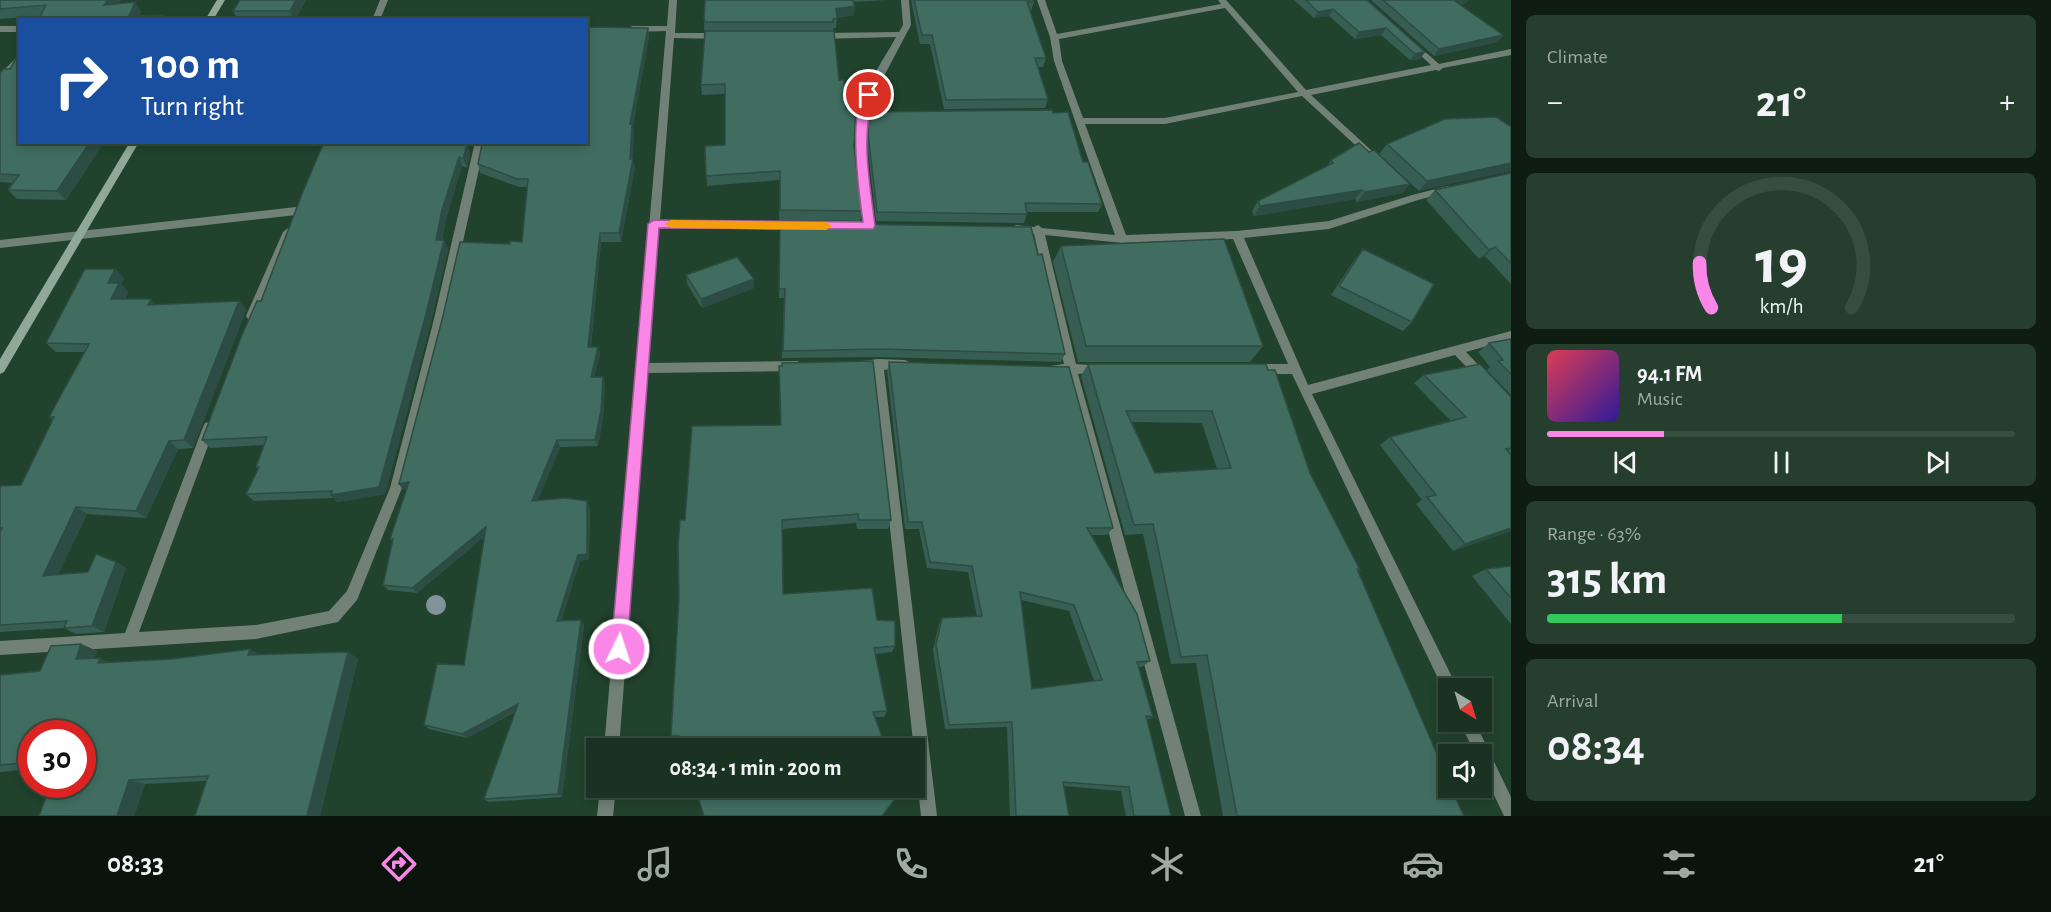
<!DOCTYPE html>
<html lang="en">
<head>
<meta charset="utf-8">
<style>
	:root { --surface:#193221; --page:#263e2e; --text:#f1f3f6; --muted:#9faaa5; --line:#374d3f; --accent:#fa87e7 }
	body { margin:0; font-family:"Alegreya Sans",sans-serif; background:var(--page); color:var(--text); height:100vh; display:flex; flex-direction:column; font-size:22px; white-space:nowrap }
	* { box-sizing:border-box; margin:0 }
	p { font-size:20px; color:var(--muted) }
	.icon { flex:none; width:33px; height:33px; fill:none; stroke:currentColor; stroke-width:2; stroke-linecap:round; stroke-linejoin:round }
	.map { position:relative; flex:1; overflow:hidden }
	.details { display:flex; flex-direction:column; gap:15px; padding:15px; background:#0e1c12; width:540px }
	.details>* { flex:none }
	.banner { position:absolute; left:18px; top:18px; width:570px; height:126px; border-radius:0px; box-shadow:0 3px 9px #0003,0 0 0 2px var(--line); background:#1a4fa0; color:#fff; overflow:hidden }
	.needle { width:39px; rotate:142deg }
	.tools { position:absolute; left:1438px; top:678px; display:grid; gap:12px }
	.tools a { display:grid; place-items:center; width:54px; height:54px; border-radius:0px; background:var(--surface); box-shadow:0 3px 9px #0003,0 0 0 2px var(--line); font-size:30px }
	.speed { position:absolute; left:18px; top:720px; display:flex; gap:12px; font-size:30px; font-weight:700; text-align:center }
	.speed>* { display:grid; place-content:center; width:78px; height:78px; border-radius:50%; background:var(--surface); box-shadow:0 3px 9px #0003,0 0 0 2px var(--line); line-height:1 }
	.speed .limit { border:9px solid #d22; background:#fff; color:#111 }
	.pin { position:absolute; display:grid; place-items:center; width:51px; height:51px; color:#fff; margin:-26px; border:3px solid #fff; border-radius:50%; box-shadow:0 2px 6px #0007 }
	.me { position:absolute; width:66px; margin:-33px; rotate:4deg; stroke-linejoin:round; filter:drop-shadow(0 0 4px #0008) }
	.turn { display:flex; align-items:center; gap:21px; height:126px; padding:0 24px; font-size:27px }
	.turn .icon { width:78px; height:78px; stroke-width:2.5 }
	.turn b { display:block; font-size:42px; line-height:51px }
	.big { font-size:45px; font-weight:700; line-height:1.1 }
	.details .widget { flex:1; display:flex; flex-direction:column; justify-content:center; gap:9px; min-width:0; padding:0 21px; border-radius:9px; background:var(--page) }
	.details .dial { align-items:center; gap:0 }
	.dial svg { height:156px; overflow:visible; fill:none; stroke:var(--line); stroke-width:7; stroke-linecap:round; text-anchor:middle }
	.dial text { fill:var(--text); stroke:none }
	.song { display:flex; align-items:center; gap:18px }
	.cover { width:72px; height:72px; border-radius:9px; background:linear-gradient(135deg,hsl(350 70% 55%),hsl(250 70% 35%)) }
	.played { height:6px; border-radius:3px; background:linear-gradient(90deg,var(--accent) 25%,var(--line) 25%) }
	.keys { display:flex; justify-content:space-around; direction:ltr }
	.heat { display:flex; justify-content:space-between; align-items:center; font-size:33px; direction:ltr }
	.charge { height:9px; border-radius:4px; background:linear-gradient(90deg,#34c759 63%,var(--line) 0) }
	.trip { position:absolute; left:586px; top:738px; width:339px; height:60px; border-radius:0px; background:var(--surface); box-shadow:0 3px 9px #0003,0 0 0 2px var(--line); font-weight:700; line-height:60px; text-align:center }
	.tab-bar { display:flex; height:96px; justify-content:space-around; align-items:center; background:#0a140d; color:var(--muted) }
	.tab-bar .icon { width:42px; height:42px }
	.tab-bar .selected { color:var(--accent) }
	.tab-bar b { font-size:27px; color:var(--text) }
	main { display:flex; flex:1; min-height:0 }
	.map>svg:first-child { display:block }
	.lines { fill:none; stroke-linecap:round; stroke-linejoin:round }
	.street { fill:#718175; fill-rule:evenodd }
	.secondary { fill:#90a897; fill-rule:evenodd }
	.tree { fill:#80939b }
	.wall { fill:#375e53; fill-rule:evenodd }
	.shaded-wall { fill:#2d4c43 }
	.building { fill:#406d60; stroke:#2d4c43; stroke-width:1.5; fill-rule:evenodd }
	.route { fill:#fa87e7; stroke:#a25896; stroke-width:1.5 }
	.slow { fill:#f59e0b }
</style>
</head>
<body>
<main>
<div class="map">
<svg width="1511" height="816" viewBox="0 0 1511 816">
	<rect width="100%" height="100%" fill="#21422c"/>
	<g class="lines">
		<g class="street">
			<polygon points="380,0 388,0 380,20 372,20"/>
			<polygon points="669,0 677,0 675,33 722,33 726,36 722,39 674,38 660,220 795,222 800,226 795,230 659,228 649,363 797,361 801,363 803,366 801,369 797,371 648,373 619,748 604,748 666,31 632,32 628,29 632,26 667,26"/>
			<path d="M901 0H909L911 25 874 95 867 115 865 142 874 227 869 231 864 227C860 193 851 150 857 116 863 88 883 61 896 37L820 39 816 36 820 33 899 32 903 25Z"/>
			<path d="M1037 0H1045L1057 34 1221 4 1218 0H1226L1306 90 1431 65 1410 46 1409 44 1413 41 1439 64 1511 49V55L1443 68 1439 71 1436 70 1311 95 1372 151V155H1366L1302 96 1165 124H1085L1126 235 1237 231 1329 221 1412 195 1448 186 1452 187V191L1418 200 1329 229 1244 238 1308 385 1511 331V339L1466 352 1486 373 1488 376 1486 379H1478L1455 355 1312 394 1455 683 1457 688H1449V695L1445 693 1292 374H1252L1248 372 1246 369 1248 366 1252 364H1288L1233 239 1122 243 1045 235 1076 364 1103 366 1105 369 1103 372 1078 374 1201 816H1185L1066 374 1050 372 1048 369 1050 366 1064 364 1034 234 1016 233 1011 229 1016 225 1034 227 1038 225 1042 228 1115 235 1054 61 1050 37ZM1225 8 1298 92 1165 118H1083L1062 61 1059 39Z"/>
			<rect x="0" y="26" width="20" height="6"/>
			<polygon points="20,54 20,63 3,81 0,82 0,74"/>
			<polygon points="475,142 485,142 445,323 402,488 357,600 338,622 256,639 0,655 0,641 125,633 203,427 205,423 209,422 213,423 215,427 139,632 256,625 329,611 347,591 390,488 433,323"/>
			<polygon points="296,207 301,211 296,215 0,248 0,240"/>
			<polygon points="288,228 293,232 258,316 252,320 248,319 246,316 283,232"/>
			<polygon points="878,359 905,360 909,362 911,365 909,368 884,370 937,816 921,816 873,370 855,368 853,365 855,362"/>
			<polygon points="1460,722 1475,722 1511,797 1511,816 1504,816 1482,770 1482,754 1475,754"/>
			<polygon points="600,788 616,788 613,816 597,816"/>
		</g>
		<g class="secondary">
			<polygon points="217,0 225,0 213,20 205,20"/>
			<polygon points="130,142 139,142 4,372 0,374 0,359"/>
		</g>
	</g>
	<circle class="tree" cx="436" cy="605" r="10"/>
	<g class="wall">
		<polygon points="0,0 121,0 118,4 135,2 141,12 139,16 166,20 40,16 0,19"/>
		<polygon points="240,0 306,0 295,20 238,20 233,11"/>
		<polygon points="705,0 886,0 853,2 854,15 837,18 836,28 833,28 839,80 854,146 862,211 860,221 779,220 780,180 707,186 705,146 725,145 725,94 702,95 701,85 706,31 704,30"/>
		<polygon points="911,0 1033,0 1034,2 1031,11 1030,11 1046,58 1043,67 1038,67 1048,99 1045,108 944,109 930,44 920,44"/>
		<polygon points="1294,0 1367,0 1420,59 1410,60 1381,35 1355,39 1329,16 1314,18"/>
		<polygon points="1371,0 1468,0 1465,4 1461,5 1503,35 1498,42 1434,56"/>
		<polygon points="648,28 649,37 633,126 634,133 632,159 635,167 621,242 601,242 591,347 600,354 594,377 603,377 605,385 603,418 598,446 560,447 538,500 590,507 589,559 580,561 561,620 584,625 562,797 489,802 484,799 515,712 467,738 429,729 424,725 464,665 484,537 417,593 388,590 383,585 392,542 390,539 406,490 403,490 399,484 510,244 522,242 527,187 519,187 480,173 478,164 524,143"/>
		<polygon points="10,69 20,142 104,142 66,200 17,199 8,190 13,183 0,182 0,73"/>
		<polygon points="869,112 1053,113 1083,162 1102,204 1098,212 1027,212 1027,214 1024,223 876,221 867,142"/>
		<polygon points="1511,127 1419,191 1379,154 1387,144"/>
		<polygon points="467,145 470,153 467,168 462,166 446,219 442,240 444,240 448,249 431,322 385,494 337,502 334,498 254,501 246,494 258,469 256,467 264,445 210,448 202,440 261,301"/>
		<polygon points="1369,152 1410,184 1402,193 1357,202 1355,199 1254,216 1252,211 1258,201 1327,166 1331,160"/>
		<polygon points="1511,173 1511,284 1485,256 1479,259 1426,200 1435,190"/>
		<polygon points="780,223 1065,354 1061,362 878,357 782,358 784,298 779,298"/>
		<polygon points="1061,246 1263,346 1250,362 1078,362 1053,262"/>
		<polygon points="1363,249 1412,322 1403,331 1331,295 1355,259"/>
		<polygon points="686,275 754,279 754,288 702,308 687,284"/>
		<polygon points="124,278 121,284 128,292 125,299 156,305 239,301 246,310 193,448 178,449 146,518 87,514 58,574 88,572 116,562 126,568 104,632 76,634 64,628 0,632 0,486 21,485 53,420 49,417 85,352 56,352 46,343"/>
		<polygon points="1511,339 1511,395 1487,370 1490,367 1478,352 1489,343"/>
		<path d="M889 362 1113 528 1107 535H1091L1150 661 1142 667H1139L1153 717 1147 720 1171 816H1126L1121 791 1064 786 1069 816H1010L1007 727 945 729 933 650 939 624 942 618 977 616 968 572 927 568 919 529H905L887 371ZM1021 600 1069 611 1094 681 1032 689Z"/>
		<path d="M1088 364H1266L1310 473 1360 570 1357 571 1464 816H1223L1196 663 1171 664 1143 534 1125 535 1081 376ZM1132 422 1202 423 1217 469 1155 473Z"/>
		<polygon points="779,366 891,520 888,529 857,529 856,523 782,529 783,594 877,620 895,646 892,652 876,654 887,711 884,717 875,717 681,741 673,741 671,736 780,425"/>
		<polygon points="1424,375 1511,397 1511,531 1453,551 1416,504 1422,500 1380,445 1390,437 1451,421 1414,383"/>
		<polygon points="1511,566 1511,624 1472,576 1486,569"/>
		<polygon points="81,644 97,651 94,658 109,662 172,659 250,649 259,655 348,652 358,659 320,816 195,816 206,781 145,784 134,816 82,734 32,734 32,769 0,772 0,675 40,671"/>
	</g>
	<g class="shaded-wall">
		<polygon points="108,0 121,0 111,15 104,5"/>
		<polygon points="296,0 306,0 295,20 294,20 290,11"/>
		<polygon points="1459,0 1468,0 1465,4 1450,8 1455,1"/>
		<polygon points="135,2 141,12 138,20 129,16"/>
		<polygon points="855,6 854,15 836,18 836,9"/>
		<polygon points="1333,9 1329,16 1314,18 1318,12"/>
		<polygon points="648,28 649,37 633,126 634,133 632,167 630,159 630,124"/>
		<polygon points="1386,28 1381,35 1355,39 1359,32"/>
		<polygon points="1503,35 1498,42 1434,56 1439,49"/>
		<polygon points="1425,52 1420,59 1410,60 1415,54"/>
		<polygon points="90,142 104,142 66,200 57,191"/>
		<polygon points="463,142 468,142 467,145 470,153 467,168 463,159"/>
		<polygon points="459,157 462,166 446,219 440,248 436,240 442,210"/>
		<polygon points="633,159 635,167 621,242 619,233"/>
		<polygon points="1511,163 1511,171 1419,191 1427,181"/>
		<polygon points="1410,184 1402,193 1357,202 1365,192"/>
		<polygon points="1362,190 1355,199 1254,216 1260,206"/>
		<polygon points="600,233 601,242 590,354 588,347"/>
		<polygon points="444,240 448,249 431,322 385,494 337,502 331,495"/>
		<polygon points="1495,247 1485,256 1479,259 1489,250"/>
		<polygon points="115,269 124,278 121,284 128,292 120,308 111,299 108,283"/>
		<polygon points="754,279 754,288 702,308 701,299"/>
		<polygon points="151,299 159,308 148,305"/>
		<polygon points="239,301 246,310 193,448 184,440"/>
		<polygon points="598,347 600,354 593,384 591,377"/>
		<polygon points="603,377 605,385 603,418 598,446 595,440"/>
		<polygon points="557,440 560,447 535,507 532,501"/>
		<polygon points="169,441 178,449 146,518 136,511"/>
		<polygon points="409,482 414,489 403,490 399,484"/>
		<polygon points="587,501 590,507 589,559 580,561 560,626 557,621"/>
		<polygon points="76,507 87,514 55,582 43,576"/>
		<polygon points="486,527 489,533 417,593 412,588"/>
		<polygon points="1511,528 1511,531 1453,551 1465,544"/>
		<polygon points="116,562 126,568 104,632 92,626"/>
		<polygon points="581,620 584,625 562,797 558,794"/>
		<polygon points="81,644 97,651 92,666 76,659"/>
		<polygon points="250,649 262,656 248,655"/>
		<polygon points="348,652 358,659 320,816 307,816"/>
		<polygon points="100,658 115,665 98,663"/>
		<polygon points="518,704 521,708 467,738 462,734"/>
		<polygon points="129,780 145,784 134,816 117,816"/>
	</g>
	<g class="building">
		<polygon points="0,0 108,0 104,5 135,2 129,16 163,15 160,20 38,20 46,5 0,9"/>
		<polygon points="240,0 296,0 290,11 233,11"/>
		<polygon points="705,0 852,0 855,6 836,9 837,18 833,19 833,22 706,22 704,20"/>
		<polygon points="914,0 1033,0 1034,2 1027,2 1046,58 1035,58 1048,99 946,100 932,35 922,35"/>
		<polygon points="1306,0 1367,0 1425,52 1415,54 1386,28 1359,32 1333,9 1318,12"/>
		<polygon points="1383,0 1459,0 1455,1 1503,35 1439,49"/>
		<polygon points="593,27 648,28 630,124 632,124 630,159 633,159 619,233 600,233 588,347 598,347 591,377 603,377 601,411 595,440 557,440 532,501 565,498 587,501 587,554 578,555 557,621 581,620 558,794 484,799 518,704 462,734 424,725 437,664 464,665 486,527 412,588 383,585 393,539 390,539 409,482 399,484 443,316 460,242 510,244 510,241 522,242 528,179 517,179 478,164 482,144 524,143 524,142 586,142 586,28"/>
		<polygon points="705,31 834,31 839,80 844,80 846,109 856,108 854,146 862,211 780,210 780,171 706,176 705,146 725,145 725,84 701,85"/>
		<polygon points="20,52 20,142 90,142 57,191 8,190 19,175 0,174 0,73 3,69 10,69"/>
		<polygon points="1052,110 1053,113 1068,112 1083,162 1088,162 1102,204 1025,203 1027,214 877,212 868,133 869,112"/>
		<polygon points="1496,117 1511,127 1511,163 1427,181 1387,144 1445,119"/>
		<polygon points="324,142 463,142 462,144 467,144 463,159 459,157 442,210 436,240 444,240 426,314 379,487 331,495 332,491 246,494 259,467 256,467 267,437 202,440 242,335 257,301 261,301 302,194"/>
		<polygon points="1359,143 1369,152 1374,150 1410,184 1365,192 1362,190 1260,206 1258,201 1333,163 1331,160"/>
		<polygon points="1511,173 1511,263 1495,247 1489,250 1435,190"/>
		<polygon points="780,223 1031,227 1038,255 1042,254 1065,354 880,349 783,351 785,289 779,289"/>
		<polygon points="1224,239 1263,346 1086,346 1061,246"/>
		<polygon points="1363,249 1434,284 1412,322 1339,286"/>
		<polygon points="737,257 754,279 701,299 686,275"/>
		<polygon points="85,269 115,269 108,283 119,283 111,299 151,299 148,305 239,301 184,440 169,441 136,511 76,507 43,576 88,572 96,554 116,562 92,626 64,628 67,621 0,625 0,532 2,528 0,528 0,486 21,485 54,417 49,417 89,344 46,343"/>
		<polygon points="1511,339 1511,374 1498,361 1503,360 1489,343"/>
		<polygon points="873,361 891,520 859,520 858,514 782,520 783,594 872,588 877,620 895,621 895,646 874,648 887,711 873,712 886,748 683,748 679,736 671,736 679,598 678,545 680,520 685,520 692,426 781,425 779,366 782,366 782,363"/>
		<path d="M889 362 1069 367 1113 528H1087L1137 614 1150 661 1137 662 1153 717 1146 716 1171 816H1134L1129 787 1063 782 1069 816H1016L1012 722 949 725 936 644 942 618 982 616 972 566 930 562 922 522H908ZM1020 592 1074 605 1102 680 1032 689Z"/>
		<path d="M1088 364H1266L1268 370H1275L1310 473 1360 570 1357 569 1449 782V788H1451L1464 816H1237L1207 655 1181 657 1153 524 1134 525ZM1126 411H1212L1231 468 1155 473Z"/>
		<polygon points="1480,364 1511,397 1511,448 1506,449 1511,455 1511,528 1465,544 1427,497 1436,495 1390,437 1466,417 1424,375"/>
		<polygon points="1511,566 1511,598 1486,569"/>
		<polygon points="81,644 76,659 100,658 98,663 172,659 250,649 248,655 348,652 307,816 195,816 208,776 129,780 117,816 39,816 51,784 82,784 82,734 32,734 32,762 0,765 0,675 40,671 51,646"/>
		<polygon points="695,788 900,788 901,791 882,816 704,816"/>
	</g>
	<path class="route" d="M869 92 874 95C860 138 870 182 875 226L873 229 659 228 627 649 625 655 619 657 613 655 611 649 648 224 654 220 863 222C860 200 845 101 869 92Z"/>
	<polygon class="slow" points="671,220 826,222 832,226 826,230 671,228 665,224"/>
</svg>
<div class="tools">
<a><svg class="needle" viewBox="-14 -14 28 28"><path d="M0-13l5 13h-10z" fill="#e53935"/><path d="M0 13l5-13h-10z" fill="#9faaa5"/></svg></a>
<a><svg class="icon" aria-label="sound" viewBox="0 0 24 24"><path d="M4 9h4l5-4v14l-5-4H4zM17 9q2 3 0 6"/></svg></a>
</div>
<div class="speed"><div class="limit">30</div></div>
<div class="pin" style="left:869px;top:95px;background:#d93025"><svg class="icon" aria-label="arrive" viewBox="0 0 24 24"><path d="M6 21V4h12l-3 4 3 4H6"/></svg></div>
<svg class="me" style="left:619px;top:649px" viewBox="-20 -20 40 40"><circle r="17" fill="#fa87e7" stroke="#fff" stroke-width="3"/><path d="M0-11L8 9 0 5-8 9z" fill="#fff"/></svg>
<div class="trip">08:34 · 1 min · 200 m</div>
<div class="banner">
<div class="turn"><svg class="icon" aria-label="right" viewBox="0 0 24 24"><path d="M7 20v-9h11M14 6l5 5-5 5"/></svg><div><b>100 m</b>Turn right</div></div>
</div>
</div>
<section class="details">
<div class="widget"><p>Climate</p>
<div class="heat"><a>−</a><b class="big">21°</b><a>+</a></div>
</div>
<div class="widget dial"><svg viewBox="0 0 100 80">
<path d="M14 69A42 42 0 1 1 86 69"/>
<path d="M14 69A42 42 0 0 1 8 46" stroke="#fa87e7"/>
<text x="50" y="56" font-size="32" font-weight="700">19</text>
<text x="50" y="72" font-size="11">km/h</text>
</svg></div>
<div class="widget">
<div class="song"><i class="cover"></i><div><b>94.1 FM</b><p>Music</p></div></div>
<div class="played"></div>
<div class="keys"><svg class="icon" aria-label="previous" viewBox="0 0 24 24"><path d="M18 5L8 12l10 7zM5 5v14"/></svg><svg class="icon" aria-label="pause" viewBox="0 0 24 24"><path d="M8 5v14M16 5v14"/></svg><svg class="icon" aria-label="next" viewBox="0 0 24 24"><path d="M6 5l10 7-10 7zM19 5v14"/></svg></div>
</div>
<div class="widget"><p>Range · 63%</p><b class="big">315 km</b><div class="charge"></div></div>
<div class="widget"><p>Arrival</p><b class="big">08:34</b></div>
</section>
</main>
<nav class="tab-bar">
<b>08:33</b>
<svg class="icon selected" aria-label="directions" viewBox="0 0 24 24"><path d="M12 3l9 9-9 9-9-9zM9 14v-3h6M13 9l2 2-2 2"/></svg>
<svg class="icon" aria-label="music" viewBox="0 0 24 24"><path d="M9 18V5l10-2v13"/><circle cx="6" cy="18" r="3"/><circle cx="16" cy="16" r="3"/></svg>
<svg class="icon" aria-label="phone" viewBox="0 0 24 24"><path d="M5 4h4l2 5-3 2q2 4 5 5l2-3 5 2v4C11 20 4 13 5 4z"/></svg>
<svg class="icon" aria-label="climate" viewBox="0 0 24 24"><path d="M12 3v18M4 7l16 10M4 17L20 7"/></svg>
<svg class="icon" aria-label="car" viewBox="0 0 24 24"><path d="M5 17H2v-5l4-1 3-4h7l3 4 3 1v5h-3M9 17h6M6 11h13"/><circle cx="7" cy="17" r="2"/><circle cx="17" cy="17" r="2"/></svg>
<svg class="icon" aria-label="filters" viewBox="0 0 24 24"><path d="M4 7h16M4 17h16"/><circle cx="9" cy="7" r="2"/><circle cx="15" cy="17" r="2"/></svg>
<b>21°</b>
</nav>
</body>
</html>
